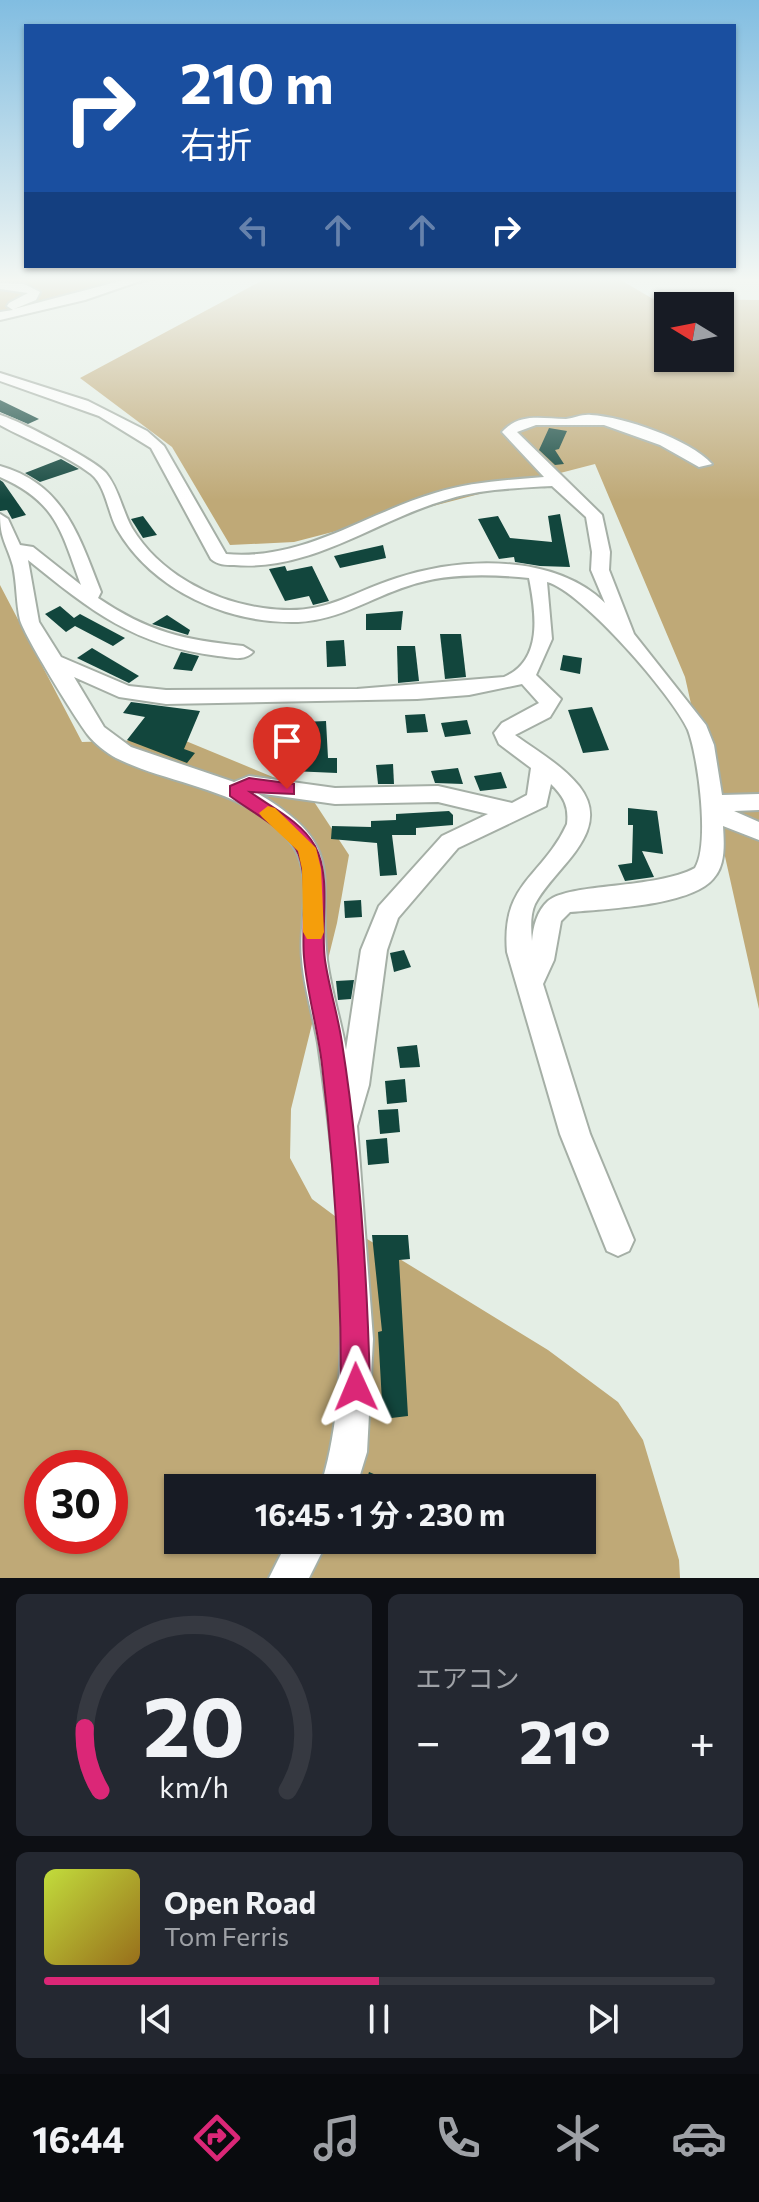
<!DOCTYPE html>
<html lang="ja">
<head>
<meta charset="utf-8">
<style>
	:root { --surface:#171b24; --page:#242831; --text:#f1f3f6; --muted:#9ea1a6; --line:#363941; --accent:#db2777 }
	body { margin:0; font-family:Commissioner,"Noto Sans JP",sans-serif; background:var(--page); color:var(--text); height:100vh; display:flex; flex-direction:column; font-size:30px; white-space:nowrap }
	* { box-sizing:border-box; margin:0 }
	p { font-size:26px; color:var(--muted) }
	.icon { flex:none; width:44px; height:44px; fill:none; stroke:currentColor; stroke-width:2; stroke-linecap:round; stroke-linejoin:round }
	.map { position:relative; height:1578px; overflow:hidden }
	.panel { display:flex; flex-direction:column; gap:16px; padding:16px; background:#0d0f14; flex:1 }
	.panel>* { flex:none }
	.banner { position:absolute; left:24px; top:24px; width:712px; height:244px; border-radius:0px; box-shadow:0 2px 6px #0004; background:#1a4fa0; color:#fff; overflow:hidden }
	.needle { width:52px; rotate:280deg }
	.fabs { position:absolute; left:654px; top:292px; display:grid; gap:16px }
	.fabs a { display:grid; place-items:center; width:80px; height:80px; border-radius:0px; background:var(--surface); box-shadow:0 2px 6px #0004; font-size:40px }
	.speed { position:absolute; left:24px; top:1450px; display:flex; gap:16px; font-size:40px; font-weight:700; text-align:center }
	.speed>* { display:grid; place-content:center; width:104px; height:104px; border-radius:50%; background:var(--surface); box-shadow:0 2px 6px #0004; line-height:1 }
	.speed .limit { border:12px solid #d22; background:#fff; color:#111 }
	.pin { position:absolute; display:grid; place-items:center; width:68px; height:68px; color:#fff; margin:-82px -34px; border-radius:50% 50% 50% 0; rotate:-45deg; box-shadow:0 0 8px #0007 }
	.pin .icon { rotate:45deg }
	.me { position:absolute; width:88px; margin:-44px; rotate:359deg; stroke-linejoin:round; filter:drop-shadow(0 0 6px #0008) }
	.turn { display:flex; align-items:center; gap:28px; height:168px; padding:0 24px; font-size:36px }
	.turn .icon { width:104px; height:104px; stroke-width:2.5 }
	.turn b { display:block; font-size:56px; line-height:68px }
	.lanes { display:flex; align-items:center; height:76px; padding:0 24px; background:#0003; justify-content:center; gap:40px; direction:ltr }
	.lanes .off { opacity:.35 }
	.big { font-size:60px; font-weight:700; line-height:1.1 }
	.panel .tile { flex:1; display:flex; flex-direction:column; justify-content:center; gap:12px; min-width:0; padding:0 28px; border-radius:12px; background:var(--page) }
	.panel .dial { align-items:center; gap:0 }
	.dial svg { height:208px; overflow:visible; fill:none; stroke:var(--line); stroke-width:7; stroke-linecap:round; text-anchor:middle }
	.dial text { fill:var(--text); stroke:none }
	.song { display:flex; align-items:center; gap:24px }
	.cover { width:96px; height:96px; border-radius:12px; background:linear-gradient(135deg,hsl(70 70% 55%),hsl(40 70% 35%)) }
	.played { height:8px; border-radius:4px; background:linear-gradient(90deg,var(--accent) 50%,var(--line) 50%) }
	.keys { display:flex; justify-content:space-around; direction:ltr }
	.heat { display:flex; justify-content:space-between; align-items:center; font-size:44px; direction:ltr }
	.panel .tiles { flex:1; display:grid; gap:16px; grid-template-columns:1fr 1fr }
	.tile:last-child { grid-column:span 2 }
	.trip { position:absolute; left:164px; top:1474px; width:432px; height:80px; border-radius:0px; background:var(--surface); box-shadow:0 2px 6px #0004; font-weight:700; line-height:80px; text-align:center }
	.tabs { display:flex; height:128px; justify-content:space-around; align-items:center; background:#090b0e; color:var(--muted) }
	.tabs .icon { width:56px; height:56px }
	.tabs .selected { color:var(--accent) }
	.tabs b { font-size:36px; color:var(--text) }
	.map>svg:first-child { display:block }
	.forest { fill:#bfa977; fill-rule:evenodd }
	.building { fill:#12463d }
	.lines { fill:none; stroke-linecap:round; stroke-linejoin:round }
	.minor-casing { stroke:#a5afa6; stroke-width:4 }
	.minor { fill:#fff; fill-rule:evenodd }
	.route { fill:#db2777; stroke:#8e194d; stroke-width:2 }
	.slow { fill:#f59e0b }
</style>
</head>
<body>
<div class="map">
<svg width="759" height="1578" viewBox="0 0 759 1578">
	<rect width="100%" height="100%" fill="#e4eee5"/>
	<g class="forest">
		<polygon points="0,279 161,279 0,314"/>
		<path d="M265 279H619L653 299 759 300V1009L685 677 595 464 294 542 230 545 172 447 80 378ZM668 306H720V358H668Z"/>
		<path d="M0 585 82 742 181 739 307 791 349 855 337 923 291 1109 290 1158 312 1199 359 1234 548 1350 618 1402 643 1440 679 1560 680 1578H0ZM42 1468H110V1536H42ZM178 1488H582V1540H178Z"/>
	</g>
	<g class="building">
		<polygon points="0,400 39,419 28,424 0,412"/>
		<polygon points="549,428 567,431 559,449 555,450 564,464 555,465 539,450"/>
		<polygon points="61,459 79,469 40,482 25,473"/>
		<polygon points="0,480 3,482 26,515 12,519 7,510 0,511"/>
		<polygon points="560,514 570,567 540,566 515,562 514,557 499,559 478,519 498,516 510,538 552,542 548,516"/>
		<polygon points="143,516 157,535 143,538 131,519"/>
		<polygon points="383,545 386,558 340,568 334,556"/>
		<polygon points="285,566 287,571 312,566 329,601 313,605 309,596 285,601 269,569"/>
		<polygon points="60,606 74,618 80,614 125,638 113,646 75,626 66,632 45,614"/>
		<polygon points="403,611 401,630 366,630 366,614"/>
		<polygon points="167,615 190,630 188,635 152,624"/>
		<polygon points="440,634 461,634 466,677 445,679"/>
		<polygon points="344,640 346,666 327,667 326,641"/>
		<polygon points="397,646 415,646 419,681 398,683"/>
		<polygon points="92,648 139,676 129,683 77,658"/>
		<polygon points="181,652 199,656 192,671 173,669"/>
		<polygon points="563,655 582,658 580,674 560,670"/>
		<polygon points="131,702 200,711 184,749 195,753 187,763 127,740 145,717 123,713"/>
		<polygon points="592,707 609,750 583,753 568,710"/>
		<polygon points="425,714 428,732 407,733 405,715"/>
		<polygon points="467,720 471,734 445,737 441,723"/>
		<polygon points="326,721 328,758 337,758 337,773 291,771 291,765 267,766 268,751 301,750 302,722"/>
		<polygon points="393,764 394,784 378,784 376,765"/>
		<polygon points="458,768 463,784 435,783 431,771"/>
		<polygon points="501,772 507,788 480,791 474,776"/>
		<polygon points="628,808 657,811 663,854 642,851 654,877 625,881 618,865 632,863 633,825 628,825"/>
		<polygon points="449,811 453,815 453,825 416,828 416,835 392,835 397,875 380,876 377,843 331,839 332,826 371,827 371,821 396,820 396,814"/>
		<polygon points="361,900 362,917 345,918 344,901"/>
		<polygon points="404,950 411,967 394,972 390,953"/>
		<polygon points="354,980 351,999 338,1000 336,981"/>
		<polygon points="417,1045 420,1067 400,1068 397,1047"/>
		<polygon points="405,1079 407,1102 387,1104 385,1081"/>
		<polygon points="398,1109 400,1132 380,1134 378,1110"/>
		<polygon points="387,1138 389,1163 368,1165 366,1140"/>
		<polygon points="372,1235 408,1235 410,1259 399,1260 408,1416 383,1419 378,1332 382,1331"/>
		<polygon points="369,1472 407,1488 364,1488"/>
	</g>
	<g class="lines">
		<g class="minor-casing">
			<g id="minor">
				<polygon points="128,279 146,279 85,300 0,320 0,312 13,310 7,306 9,303 28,293 0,289 0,283 24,284 40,292 36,300 14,309"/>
				<path d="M0 373 88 401 147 431 164 446 226 554C304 561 364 514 435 493 470 482 507 480 544 477L502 432C520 412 542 419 566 419 575 418 582 414 591 415 624 417 689 439 712 464L699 467 660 445 604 425H536L517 432 602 515 610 552 609 570 634 634 706 725 714 745 722 795 759 794V810L734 811 759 822V840L723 826C724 843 726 865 713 879 690 906 604 909 570 912L561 921 554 960 543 984 590 1134 634 1240 629 1251 618 1256 607 1251 560 1134 507 952C501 882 542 878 567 824 569 806 564 797 551 784L546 806 458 848 398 918 387 950 369 1085 357 1126 373 1339 367 1452 356 1488H320C359 1369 336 1168 318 1043 313 1015 304 988 302 959 298 924 314 877 293 846 252 788 174 787 116 758 107 753 94 743 88 735 74 716 26 639 20 620 16 603 17 584 13 566 7 544 0 540 0 514L8 519 20 545 33 547 81 585C61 531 57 502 0 477V466C64 484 79 536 101 592L98 598C148 632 184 640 243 646L253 652C244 662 230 657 218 656 135 646 91 611 28 560L39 622 61 657 129 686 166 690 357 689 504 677C543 660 536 614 529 578 490 574 445 573 408 586 370 598 340 620 298 622 228 624 153 591 117 529 108 513 106 486 91 474 65 454 29 441 0 425V415C16 419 97 461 106 473 119 489 122 510 132 528 159 573 212 601 263 608 324 617 344 595 397 578 460 557 554 553 605 603L591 570 592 552 586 517 552 486C518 488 482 489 449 499 377 519 312 572 234 565 225 565 218 565 211 559L151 448 99 416 0 381ZM547 582C582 591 673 696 688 730 698 756 710 844 695 868 656 889 569 883 548 901 537 911 533 927 532 941 531 929 530 915 535 904 554 867 615 832 579 786 562 765 537 751 515 735L550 717 561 699 536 675 552 639ZM74 677 119 697 166 704 417 699 469 695 522 684 539 703 502 723 494 733 499 744 531 768 527 795 512 803 438 786 335 788 249 776 234 782 131 747 104 727ZM257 793 335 804 438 802 488 814 442 836 379 906 361 950 346 1050C341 1020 331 991 327 960 317 874 349 847 257 793Z"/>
				<polygon points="288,1540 328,1540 309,1578 269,1578"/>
			</g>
		</g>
		<use href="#minor" class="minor"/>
	</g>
	<linearGradient id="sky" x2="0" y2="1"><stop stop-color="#81bde1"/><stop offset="0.56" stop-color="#f3f7f3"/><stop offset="1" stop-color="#f3f7f3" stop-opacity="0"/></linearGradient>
	<rect width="759" height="500" fill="url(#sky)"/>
	<path class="route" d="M249 778 294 784V794L250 792C271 807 302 822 315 846 332 878 320 924 325 960 329 988 338 1015 342 1043 360 1157 367 1272 370 1387L366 1398 356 1402 345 1398 341 1387C341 1280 335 1173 322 1065 318 1029 307 994 304 957 301 929 310 872 296 849 282 827 250 811 230 796V786Z"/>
	<polygon class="slow" points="268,806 275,808 316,848 321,869 324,932 321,939 307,939 303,932 302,869 298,851 262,817 259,813"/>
</svg>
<div class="fabs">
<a><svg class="needle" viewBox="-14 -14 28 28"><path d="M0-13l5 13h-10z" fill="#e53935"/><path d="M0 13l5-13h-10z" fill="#9ea1a6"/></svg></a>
</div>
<div class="speed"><div class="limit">30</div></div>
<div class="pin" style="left:287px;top:789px;background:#d93025"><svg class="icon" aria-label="arrive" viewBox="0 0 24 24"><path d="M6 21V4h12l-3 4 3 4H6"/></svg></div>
<svg class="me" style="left:356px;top:1387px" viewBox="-20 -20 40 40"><path d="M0-17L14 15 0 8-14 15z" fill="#db2777" stroke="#fff" stroke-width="4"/></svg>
<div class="trip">16:45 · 1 分 · 230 m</div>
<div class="banner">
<div class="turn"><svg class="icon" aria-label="right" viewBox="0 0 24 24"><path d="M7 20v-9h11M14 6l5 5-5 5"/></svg><div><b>210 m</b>右折</div></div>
<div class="lanes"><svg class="icon off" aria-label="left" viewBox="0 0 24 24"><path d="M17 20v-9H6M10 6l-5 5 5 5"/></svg><svg class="icon off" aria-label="ahead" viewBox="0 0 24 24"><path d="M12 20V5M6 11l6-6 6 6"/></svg><svg class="icon off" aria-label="ahead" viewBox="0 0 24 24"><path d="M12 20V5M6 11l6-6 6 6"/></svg><svg class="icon" aria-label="right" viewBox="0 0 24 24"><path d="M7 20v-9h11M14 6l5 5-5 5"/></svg></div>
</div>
</div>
<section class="panel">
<div class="tiles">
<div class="tile dial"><svg viewBox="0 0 100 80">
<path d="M14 69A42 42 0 1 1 86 69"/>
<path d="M14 69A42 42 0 0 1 8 45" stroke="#db2777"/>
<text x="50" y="56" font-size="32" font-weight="700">20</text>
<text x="50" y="72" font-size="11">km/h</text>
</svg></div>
<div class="tile"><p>エアコン</p>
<div class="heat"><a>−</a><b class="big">21°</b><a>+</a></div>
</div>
<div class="tile">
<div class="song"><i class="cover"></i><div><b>Open Road</b><p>Tom Ferris</p></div></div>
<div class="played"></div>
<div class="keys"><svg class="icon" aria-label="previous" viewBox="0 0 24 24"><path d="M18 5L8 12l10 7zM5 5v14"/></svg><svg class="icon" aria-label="pause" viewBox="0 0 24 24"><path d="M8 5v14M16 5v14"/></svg><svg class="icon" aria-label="next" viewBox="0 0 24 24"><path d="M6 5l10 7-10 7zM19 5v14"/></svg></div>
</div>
</div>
</section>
<nav class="tabs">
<b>16:44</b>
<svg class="icon selected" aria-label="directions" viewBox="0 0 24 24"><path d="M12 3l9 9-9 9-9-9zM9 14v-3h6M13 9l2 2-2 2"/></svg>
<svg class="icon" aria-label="music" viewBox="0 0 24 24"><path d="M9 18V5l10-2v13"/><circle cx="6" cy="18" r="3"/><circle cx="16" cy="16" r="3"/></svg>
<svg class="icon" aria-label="phone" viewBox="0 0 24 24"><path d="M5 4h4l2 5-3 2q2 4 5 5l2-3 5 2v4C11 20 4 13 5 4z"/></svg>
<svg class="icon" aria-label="climate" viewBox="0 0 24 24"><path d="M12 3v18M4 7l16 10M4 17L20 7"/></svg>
<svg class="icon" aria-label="car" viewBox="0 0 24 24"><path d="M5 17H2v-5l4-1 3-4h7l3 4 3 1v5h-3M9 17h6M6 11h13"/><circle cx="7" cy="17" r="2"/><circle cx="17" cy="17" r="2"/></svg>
</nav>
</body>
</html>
